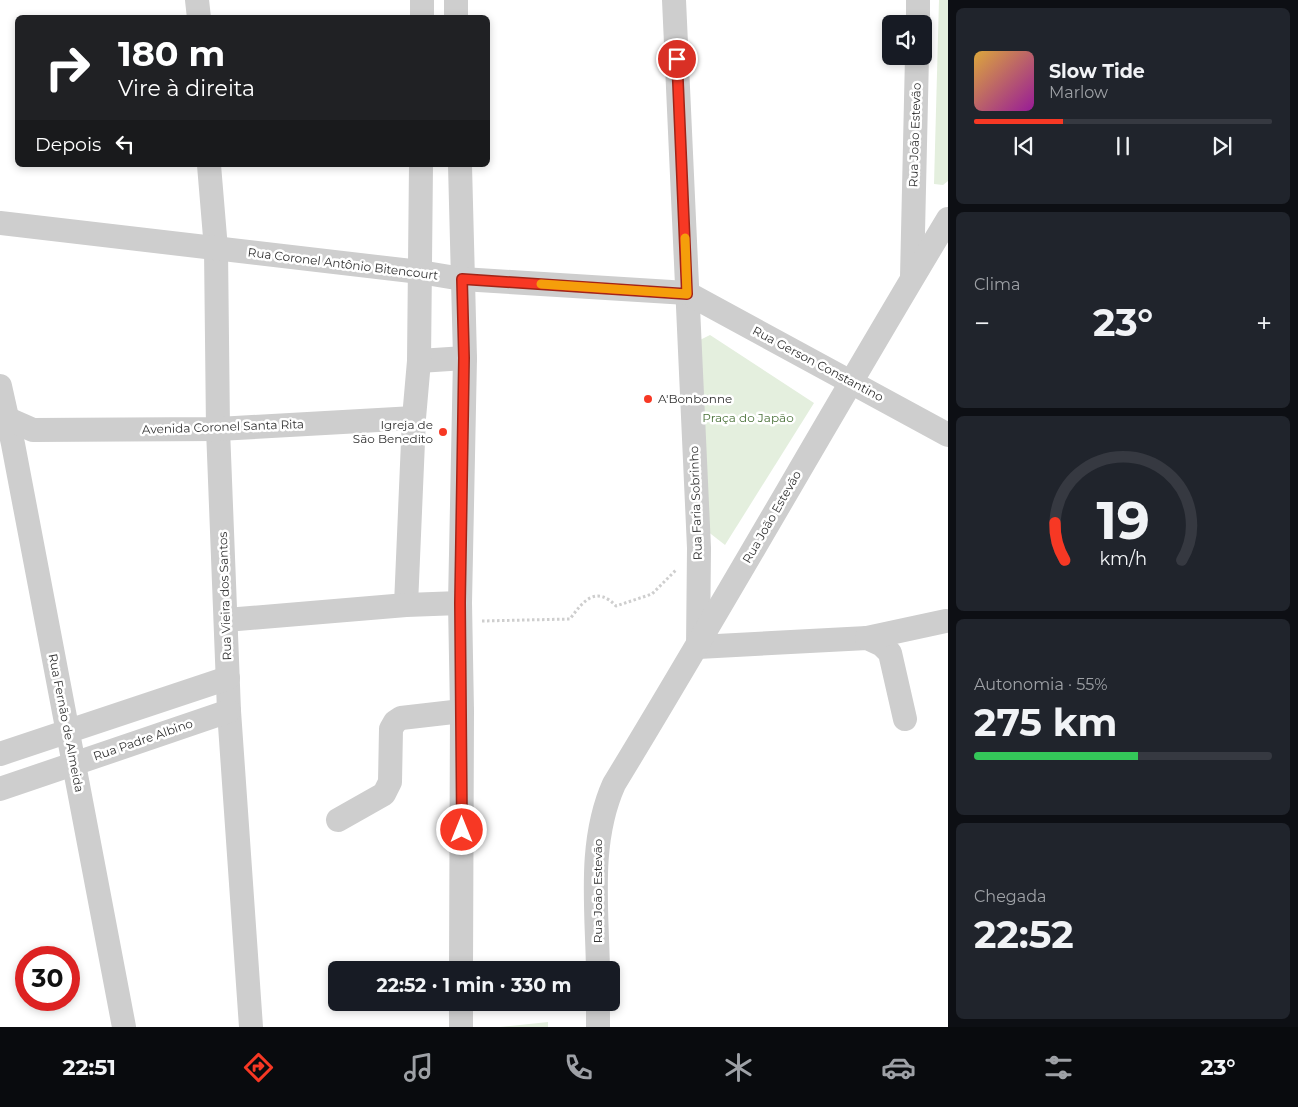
<!DOCTYPE html>
<html lang="pt">
<head>
<meta charset="utf-8">
<style>
	:root { --surface:#171b24; --page:#20242c; --text:#f1f3f6; --muted:#9ea1a6; --line:#363941; --accent:#f73824 }
	body { margin:0; font-family:Montserrat,sans-serif; background:var(--page); color:var(--text); height:100vh; display:flex; flex-direction:column; font-size:19px; white-space:nowrap }
	* { box-sizing:border-box; margin:0 }
	p { font-size:16px; color:var(--muted) }
	.icon { flex:none; width:28px; height:28px; fill:none; stroke:currentColor; stroke-width:2; stroke-linecap:round; stroke-linejoin:round }
	.map { position:relative; flex:1; overflow:hidden }
	.details { display:flex; flex-direction:column; gap:8px; padding:8px; background:#0d0f14; width:350px }
	.details>* { flex:none }
	.top-card { position:absolute; left:15px; top:15px; width:475px; height:152px; border-radius:8px; box-shadow:0 2px 8px #0003; background:#202124; color:#fff; overflow:hidden }
	.tools { position:absolute; left:882px; top:15px; display:grid; gap:10px }
	.tools a { display:grid; place-items:center; width:50px; height:50px; border-radius:8px; background:var(--surface); box-shadow:0 2px 8px #0003; font-size:25px }
	.speed { position:absolute; left:15px; top:946px; display:flex; gap:10px; font-size:25px; font-weight:700; text-align:center }
	.speed>* { display:grid; place-content:center; width:65px; height:65px; border-radius:50%; background:var(--surface); box-shadow:0 2px 8px #0003; line-height:1 }
	.speed .limit { border:8px solid #d22; background:#fff; color:#111 }
	.pin { position:absolute; display:grid; place-items:center; width:42px; height:42px; color:#fff; margin:-21px; border:2px solid #fff; border-radius:50%; box-shadow:0 1px 5px #0007 }
	.me { position:absolute; width:55px; margin:-28px; rotate:0deg; stroke-linejoin:round; filter:drop-shadow(0 0 4px #0008) }
	.turn { display:flex; align-items:center; gap:18px; height:105px; padding:0 20px; font-size:22px }
	.turn .icon { width:65px; height:65px; stroke-width:2.5 }
	.turn b { display:block; font-size:35px; line-height:42px }
	.then { display:flex; align-items:center; height:48px; padding:0 20px; background:#0003; gap:10px; font-size:19px }
	.big { font-size:38px; font-weight:700; line-height:1.1 }
	.details .widget { flex:1; display:flex; flex-direction:column; justify-content:center; gap:8px; min-width:0; padding:0 18px; border-radius:8px; background:var(--page) }
	.details .dial { align-items:center; gap:0 }
	.dial svg { height:130px; overflow:visible; fill:none; stroke:var(--line); stroke-width:7; stroke-linecap:round; text-anchor:middle }
	.dial text { fill:var(--text); stroke:none }
	.song { display:flex; align-items:center; gap:15px }
	.cover { width:60px; height:60px; border-radius:8px; background:linear-gradient(135deg,hsl(40 70% 55%),hsl(300 70% 35%)) }
	.played { height:5px; border-radius:2px; background:linear-gradient(90deg,var(--accent) 30%,var(--line) 30%) }
	.keys { display:flex; justify-content:space-around; direction:ltr }
	.heat { display:flex; justify-content:space-between; align-items:center; font-size:28px; direction:ltr }
	.charge { height:8px; border-radius:4px; background:linear-gradient(90deg,#34c759 55%,var(--line) 0) }
	.trip { position:absolute; left:328px; top:961px; width:292px; height:50px; border-radius:8px; background:var(--surface); box-shadow:0 2px 8px #0003; font-weight:700; line-height:50px; text-align:center }
	.tab-bar { display:flex; height:80px; justify-content:space-around; align-items:center; background:#090b0e; color:var(--muted) }
	.tab-bar .icon { width:35px; height:35px }
	.tab-bar .current { color:var(--accent) }
	.tab-bar b { font-size:22px; color:var(--text) }
	main { display:flex; flex:1; min-height:0 }
	.map>svg:first-child { display:block }
	.green { fill:#e4efde }
	.lines { fill:none; stroke-linecap:round; stroke-linejoin:round }
	.path { stroke:#cecece; stroke-width:3; stroke-dasharray:2.5 2.5; stroke-linecap:butt }
	.minor { stroke:#cecece; stroke-width:24 }
	.route-casing { stroke:#a12417; stroke-width:12 }
	.route { stroke:#f73824; stroke-width:9 }
	.slow { stroke:#f59e0b; stroke-width:9 }
	.poi-dot { fill:#f73824; stroke:#fff; stroke-width:2 }
	.labels { text-anchor:middle; stroke-width:5; stroke-linejoin:round; paint-order:stroke }
	.street-label { font-size:12px; fill:#313131; stroke:#fff }
	.poi-label { font-size:12px; fill:#313131; stroke:#fff; text-anchor:start }
	.park-label { font-size:12px; fill:#4a7239; stroke:#fff }
</style>
</head>
<body>
<main>
<div class="map">
<svg width="948" height="1027" viewBox="0 0 948 1027">
	<rect width="100%" height="100%" fill="#fff"/>
	<g class="green">
		<polygon points="939,0 948,0 948,181 943,185 934,184"/>
		<polygon points="710,335 814,403 725,545 702,527 696,342"/>
		<polygon points="548,1022 548,1027 500,1027"/>
	</g>
	<g class="lines">
		<path class="path" d="M482 621 570 619C583 601 596 585 616 606L652 594 677 569"/>
		<g class="minor">
			<polyline points="197,0 199,18"/>
			<polyline points="456,0 456,18"/>
			<polyline points="674,0 699,548 698,647 867,638 882,645 890,653 905,719"/>
			<polyline points="422,18 422,0"/>
			<polyline points="918,24 918,0"/>
			<polyline points="209,165 216,249 218,429 229,711 251,1027"/>
			<polyline points="460,165 465,358 460,603 462,711 461,970"/>
			<polyline points="0,223 420,272 462,279 687,293 948,435"/>
			<polyline points="912,277 917,56"/>
			<polyline points="419,361 465,358"/>
			<polyline points="0,386 13,444 124,1027"/>
			<polyline points="0,419 8,419 33,430 218,429 414,418"/>
			<polyline points="406,605 414,418 419,361 421,165"/>
			<polyline points="226,620 406,605 460,603"/>
			<polyline points="867,638 946,621"/>
			<polyline points="0,754 228,678"/>
			<polyline points="0,789 229,711"/>
			<polyline points="338,820 384,794 390,782 391,729 395,722 401,718 462,711"/>
			<path d="M598 970C597 908 588 842 614 784 728 597 835 406 948 219"/>
			<polyline points="598,1002 598,1027"/>
			<polyline points="461,1027 461,1002"/>
		</g>
	</g>
	<g class="lines">
		<g class="route-casing">
			<polyline id="route" points="462,830 460,603 464,358 462,279 687,294 677,59"/>
		</g>
		<use href="#route" class="route"/>
		<polyline class="slow" points="541,284 687,294 685,238"/>
	</g>
	<g class="poi-dot">
		<circle cx="648" cy="399" r="5"/>
		<circle cx="443" cy="432" r="5"/>
	</g>
	<g class="labels">
		<g class="street-label">
			<text transform="translate(915 135) rotate(-88)" y="4">Rua João Estevão</text>
			<text transform="translate(343 264) rotate(7)" y="4">Rua Coronel Antônio Bitencourt</text>
			<text transform="translate(818 364) rotate(28)" y="4">Rua Gerson Constantino</text>
			<text transform="translate(223 427) rotate(-2)" y="4">Avenida Coronel Santa Rita</text>
			<text transform="translate(696 503) rotate(-92)" y="4">Rua Faria Sobrinho</text>
			<text transform="translate(772 517) rotate(-60)" y="4">Rua João Estevão</text>
			<text transform="translate(225 596) rotate(-92)" y="4">Rua Vieira dos Santos</text>
			<text transform="translate(66 723) rotate(79)" y="4">Rua Fernão de Almeida</text>
			<text transform="translate(143 740) rotate(-19)" y="4">Rua Padre Albino</text>
			<text transform="translate(598 891) rotate(-90)" y="4">Rua João Estevão</text>
		</g>
		<g class="poi-label">
			<text x="658" y="403">A'Bonbonne</text>
			<text x="433" y="429" text-anchor="end">Igreja de<tspan x="433" dy="14">São Benedito</tspan></text>
		</g>
		<g class="park-label">
			<text x="748" y="422">Praça do Japão</text>
		</g>
	</g>
</svg>
<div class="tools">
<a><svg class="icon" aria-label="sound" viewBox="0 0 24 24"><path d="M4 9h4l5-4v14l-5-4H4zM17 9q2 3 0 6"/></svg></a>
</div>
<div class="speed"><div class="limit">30</div></div>
<div class="pin" style="left:677px;top:59px;background:#d93025"><svg class="icon" aria-label="arrive" viewBox="0 0 24 24"><path d="M6 21V4h12l-3 4 3 4H6"/></svg></div>
<svg class="me" style="left:462px;top:830px" viewBox="-20 -20 40 40"><circle r="17" fill="#f73824" stroke="#fff" stroke-width="3"/><path d="M0-11L8 9 0 5-8 9z" fill="#fff"/></svg>
<div class="trip">22:52 · 1 min · 330 m</div>
<div class="top-card">
<div class="turn"><svg class="icon" aria-label="right" viewBox="0 0 24 24"><path d="M7 20v-9h11M14 6l5 5-5 5"/></svg><div><b>180 m</b>Vire à direita</div></div>
<div class="then">Depois<svg class="icon" aria-label="left" viewBox="0 0 24 24"><path d="M17 20v-9H6M10 6l-5 5 5 5"/></svg></div>
</div>
</div>
<section class="details">
<div class="widget">
<div class="song"><i class="cover"></i><div><b>Slow Tide</b><p>Marlow</p></div></div>
<div class="played"></div>
<div class="keys"><svg class="icon" aria-label="previous" viewBox="0 0 24 24"><path d="M18 5L8 12l10 7zM5 5v14"/></svg><svg class="icon" aria-label="pause" viewBox="0 0 24 24"><path d="M8 5v14M16 5v14"/></svg><svg class="icon" aria-label="next" viewBox="0 0 24 24"><path d="M6 5l10 7-10 7zM19 5v14"/></svg></div>
</div>
<div class="widget"><p>Clima</p>
<div class="heat"><a>−</a><b class="big">23°</b><a>+</a></div>
</div>
<div class="widget dial"><svg viewBox="0 0 100 80">
<path d="M14 69A42 42 0 1 1 86 69"/>
<path d="M14 69A42 42 0 0 1 8 46" stroke="#f73824"/>
<text x="50" y="56" font-size="32" font-weight="700">19</text>
<text x="50" y="72" font-size="11">km/h</text>
</svg></div>
<div class="widget"><p>Autonomia · 55%</p><b class="big">275 km</b><div class="charge"></div></div>
<div class="widget"><p>Chegada</p><b class="big">22:52</b></div>
</section>
</main>
<nav class="tab-bar">
<b>22:51</b>
<svg class="icon current" aria-label="directions" viewBox="0 0 24 24"><path d="M12 3l9 9-9 9-9-9zM9 14v-3h6M13 9l2 2-2 2"/></svg>
<svg class="icon" aria-label="music" viewBox="0 0 24 24"><path d="M9 18V5l10-2v13"/><circle cx="6" cy="18" r="3"/><circle cx="16" cy="16" r="3"/></svg>
<svg class="icon" aria-label="phone" viewBox="0 0 24 24"><path d="M5 4h4l2 5-3 2q2 4 5 5l2-3 5 2v4C11 20 4 13 5 4z"/></svg>
<svg class="icon" aria-label="climate" viewBox="0 0 24 24"><path d="M12 3v18M4 7l16 10M4 17L20 7"/></svg>
<svg class="icon" aria-label="car" viewBox="0 0 24 24"><path d="M5 17H2v-5l4-1 3-4h7l3 4 3 1v5h-3M9 17h6M6 11h13"/><circle cx="7" cy="17" r="2"/><circle cx="17" cy="17" r="2"/></svg>
<svg class="icon" aria-label="filters" viewBox="0 0 24 24"><path d="M4 7h16M4 17h16"/><circle cx="9" cy="7" r="2"/><circle cx="15" cy="17" r="2"/></svg>
<b>23°</b>
</nav>
</body>
</html>
